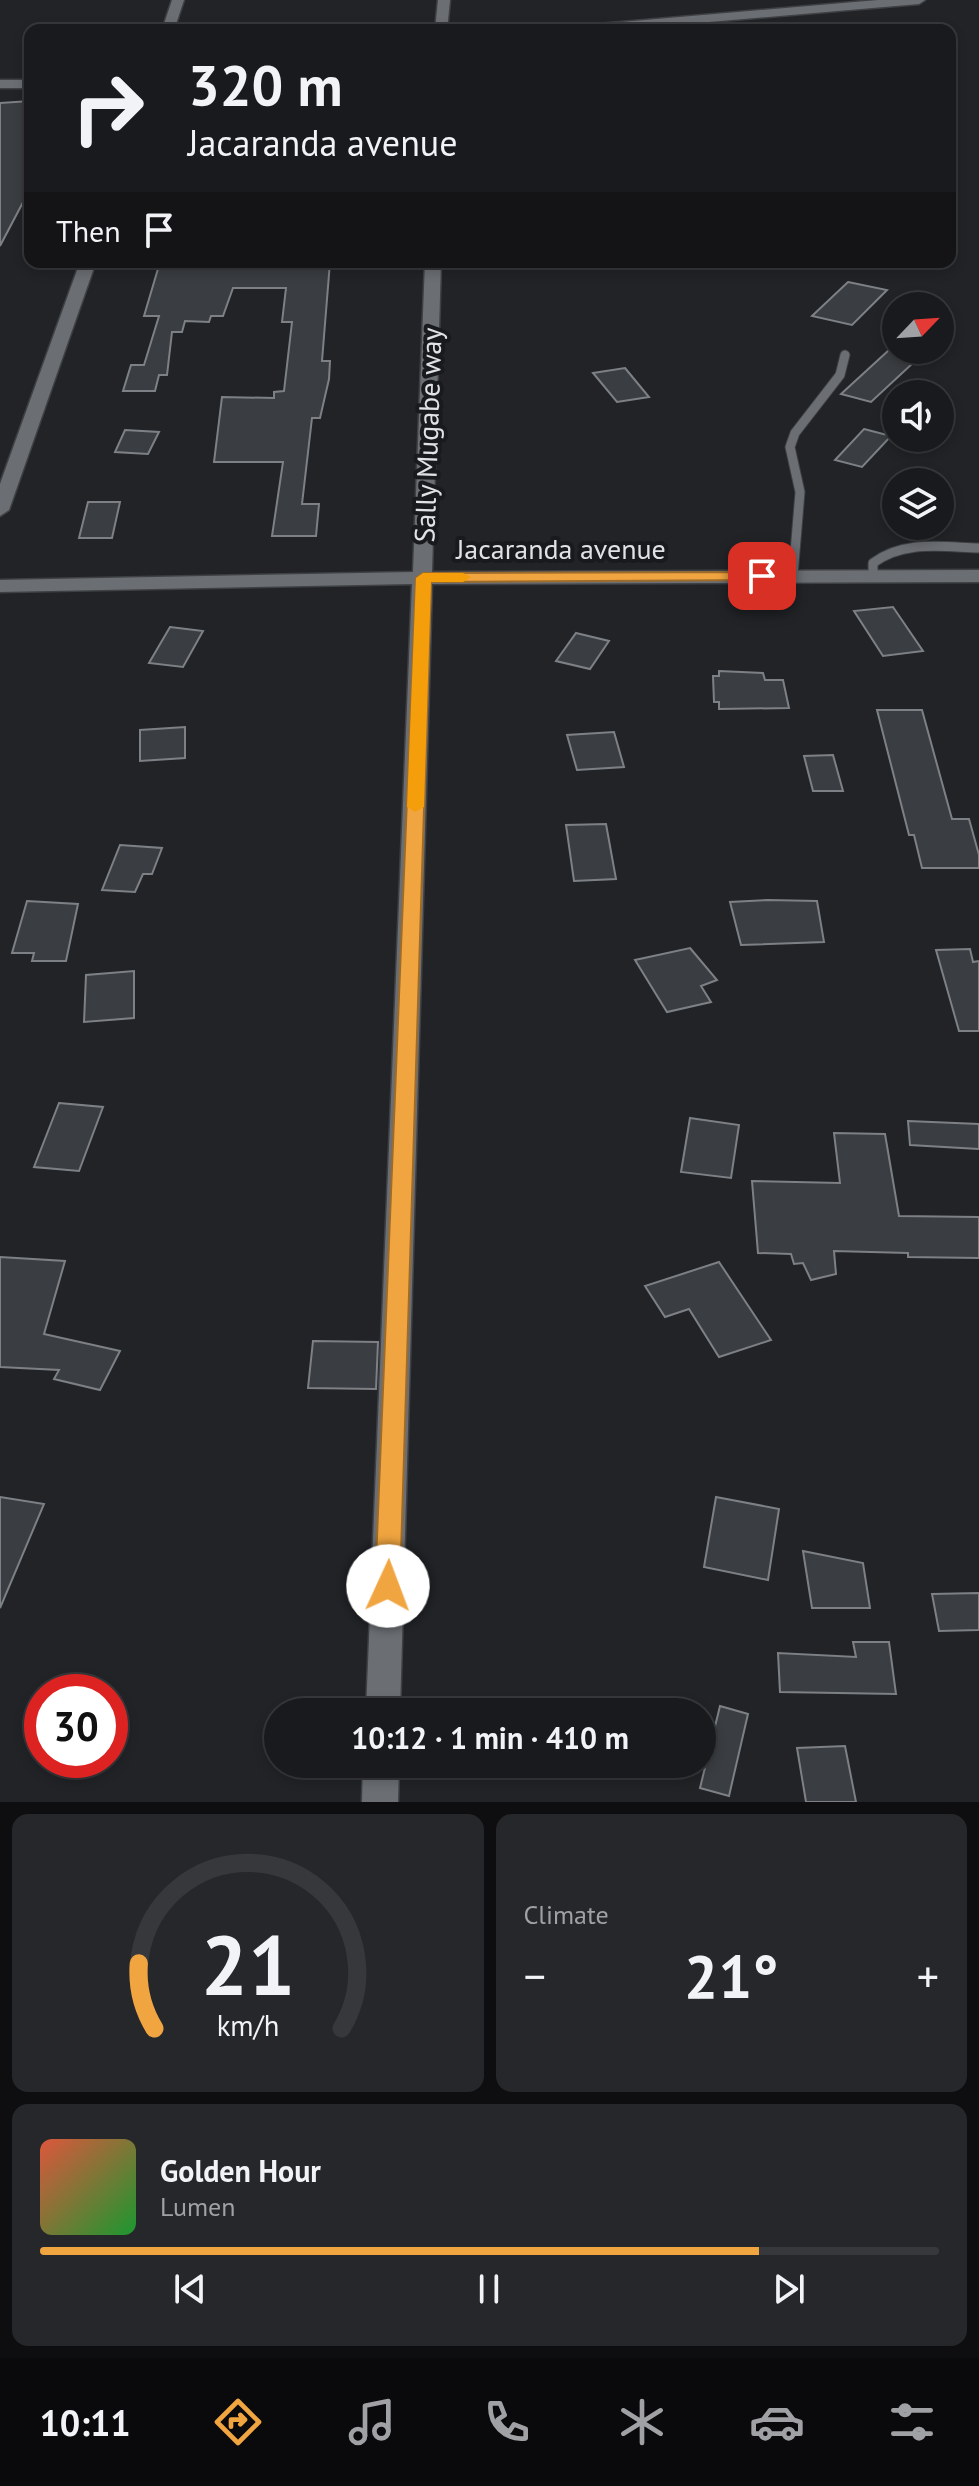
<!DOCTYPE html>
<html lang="en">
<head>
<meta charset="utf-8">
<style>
	:root { --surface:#191a1d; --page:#26272a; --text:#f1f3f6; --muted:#9fa1a4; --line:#37383b; --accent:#f1a540 }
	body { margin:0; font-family:"PT Sans",sans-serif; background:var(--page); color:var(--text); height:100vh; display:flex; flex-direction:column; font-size:30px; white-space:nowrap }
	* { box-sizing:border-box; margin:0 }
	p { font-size:26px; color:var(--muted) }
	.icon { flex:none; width:44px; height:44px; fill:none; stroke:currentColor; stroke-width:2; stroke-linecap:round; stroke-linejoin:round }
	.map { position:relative; height:1802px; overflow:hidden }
	.panel { display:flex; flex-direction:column; gap:12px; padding:12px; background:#0e0e10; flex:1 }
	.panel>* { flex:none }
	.guide { position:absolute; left:24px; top:24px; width:932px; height:244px; border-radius:16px; box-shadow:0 4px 12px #0003,0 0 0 2px var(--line); background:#191a1d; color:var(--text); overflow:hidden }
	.needle { width:52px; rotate:65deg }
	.controls { position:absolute; left:882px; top:292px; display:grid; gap:16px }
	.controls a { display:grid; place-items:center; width:72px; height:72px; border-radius:50%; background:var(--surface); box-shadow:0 4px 12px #0003,0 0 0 2px var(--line); font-size:40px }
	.speed { position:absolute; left:24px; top:1674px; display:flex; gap:16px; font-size:40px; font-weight:700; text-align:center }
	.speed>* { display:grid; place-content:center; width:104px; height:104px; border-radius:50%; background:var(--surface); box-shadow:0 4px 12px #0003,0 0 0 2px var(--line); line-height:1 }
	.speed .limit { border:12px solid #d22; background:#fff; color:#111 }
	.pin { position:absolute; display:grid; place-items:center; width:68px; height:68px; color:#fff; margin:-34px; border-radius:16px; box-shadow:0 4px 12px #0006 }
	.me { position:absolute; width:88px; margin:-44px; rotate:2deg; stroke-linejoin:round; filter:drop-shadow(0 0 6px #0008) }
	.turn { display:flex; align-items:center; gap:28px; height:168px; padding:0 32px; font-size:36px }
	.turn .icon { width:104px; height:104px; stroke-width:2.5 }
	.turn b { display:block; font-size:56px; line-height:68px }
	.then { display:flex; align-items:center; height:76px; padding:0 32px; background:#0003; gap:16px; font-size:30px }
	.big { font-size:60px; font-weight:600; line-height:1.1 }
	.panel .card { flex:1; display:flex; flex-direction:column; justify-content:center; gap:12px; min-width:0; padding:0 28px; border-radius:16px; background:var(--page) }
	.panel .dial { align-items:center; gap:0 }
	.dial svg { height:208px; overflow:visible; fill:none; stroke:var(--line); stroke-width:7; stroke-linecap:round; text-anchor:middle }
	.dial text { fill:var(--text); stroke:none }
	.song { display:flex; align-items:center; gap:24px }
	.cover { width:96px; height:96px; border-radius:12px; background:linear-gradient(135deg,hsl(10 70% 55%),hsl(130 70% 35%)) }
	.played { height:8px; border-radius:4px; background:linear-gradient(90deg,var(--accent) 80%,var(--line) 80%) }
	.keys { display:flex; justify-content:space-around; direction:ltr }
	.heat { display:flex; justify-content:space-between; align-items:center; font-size:44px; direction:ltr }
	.panel .tiles { flex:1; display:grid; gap:12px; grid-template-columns:1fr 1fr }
	.card:last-child { grid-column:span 2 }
	.trip { position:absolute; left:264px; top:1698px; width:452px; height:80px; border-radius:40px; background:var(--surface); box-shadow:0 4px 12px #0003,0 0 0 2px var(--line); font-weight:600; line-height:80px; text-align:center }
	.tab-bar { display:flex; height:128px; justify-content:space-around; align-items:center; background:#0a0a0c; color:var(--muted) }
	.tab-bar .icon { width:56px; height:56px }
	.tab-bar .active { color:var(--accent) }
	.tab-bar b { font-size:36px; color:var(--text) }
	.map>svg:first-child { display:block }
	.building { fill:#3a3d41; stroke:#7d8085; stroke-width:2 }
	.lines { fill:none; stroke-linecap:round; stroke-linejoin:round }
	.service-casing { stroke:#3e4043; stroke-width:11 }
	.minor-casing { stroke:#3e4043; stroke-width:3 }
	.service { stroke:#6b6e73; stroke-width:9 }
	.minor { fill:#6b6e73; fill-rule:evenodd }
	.route { fill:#f1a540; stroke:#9d6b2a; stroke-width:2 }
	.slow { fill:#f59e0b }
	.labels { text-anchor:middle; stroke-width:8; stroke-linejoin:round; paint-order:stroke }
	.street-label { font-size:28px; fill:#e1e2e5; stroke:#181a1e }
</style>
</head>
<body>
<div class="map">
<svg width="979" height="1802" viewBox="0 0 979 1802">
	<rect width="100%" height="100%" fill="#212327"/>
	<g class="building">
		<polygon points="30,101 30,189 0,246 0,103"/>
		<polygon points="160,262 330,262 322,361 330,361 329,379 320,418 312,418 302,504 319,504 316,536 272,536 283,462 214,462 222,397 274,398 274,392 284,391 292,322 282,322 286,288 233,288 223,316 211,316 209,322 185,321 182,332 172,332 167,375 159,375 155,391 123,391 131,365 144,365 159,316 144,316"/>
		<polygon points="848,282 887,290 852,325 812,316"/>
		<polygon points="889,350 927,350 871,402 841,394"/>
		<polygon points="625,368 649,397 617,402 593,373"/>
		<polygon points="864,429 891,436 862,467 835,460"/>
		<polygon points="125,430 159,432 148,454 115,452"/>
		<polygon points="88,502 120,502 112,538 79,538"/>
		<polygon points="893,607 923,651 883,656 854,611"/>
		<polygon points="170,627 203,631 183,667 149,663"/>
		<polygon points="576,633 609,641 590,669 556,661"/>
		<polygon points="719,671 763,673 765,680 783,680 789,708 719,709 719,702 714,702 713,676 719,676"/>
		<polygon points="877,710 922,710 952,819 969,819 979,855 979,868 922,868 914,835 909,835"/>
		<polygon points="185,727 185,758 140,761 140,730"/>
		<polygon points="614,732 624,767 577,770 567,735"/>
		<polygon points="833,755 843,791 813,791 804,756"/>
		<polygon points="606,824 616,879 574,881 566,825"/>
		<polygon points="120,845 162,848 152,874 143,874 135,892 102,890"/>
		<polygon points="768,900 817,901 824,942 741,945 730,902"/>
		<polygon points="27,901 78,904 66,961 32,961 34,953 12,953"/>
		<polygon points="690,948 717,980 701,986 711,1002 667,1012 635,960"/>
		<polygon points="970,949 973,962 979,961 979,1031 959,1031 936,950"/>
		<polygon points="134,971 134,1018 84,1022 86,975"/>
		<polygon points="59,1103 103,1107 79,1171 34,1167"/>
		<polygon points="690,1118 739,1125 731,1178 681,1172"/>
		<polygon points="908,1121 979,1124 979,1149 910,1145"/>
		<polygon points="834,1133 885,1134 899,1216 979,1217 979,1258 908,1257 908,1253 834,1251 836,1274 811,1280 803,1263 794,1264 791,1254 758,1253 752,1181 840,1183"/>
		<polygon points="0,1257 65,1261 44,1334 120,1351 100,1390 54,1379 59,1370 0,1367"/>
		<polygon points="719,1262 771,1340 719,1357 689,1309 665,1317 645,1286"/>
		<polygon points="313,1341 378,1342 376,1389 308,1388"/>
		<polygon points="0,1497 44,1504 0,1608"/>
		<polygon points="716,1497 779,1509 768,1580 704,1567"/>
		<polygon points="803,1551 863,1563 870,1608 812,1608"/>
		<polygon points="979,1593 979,1630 939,1631 932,1594"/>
		<polygon points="853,1642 889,1642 896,1694 780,1692 778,1653 856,1657"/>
		<polygon points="720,1706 748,1714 729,1796 700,1788"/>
		<polygon points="845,1746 856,1802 806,1802 797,1748"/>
	</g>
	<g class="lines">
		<g class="service-casing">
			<g id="service">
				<polyline points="793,576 800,492 790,447 795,433 840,375 845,355"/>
				<path d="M873 576V563C904 540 942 547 979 548"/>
			</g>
		</g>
		<g class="minor-casing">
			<g id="minor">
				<polygon points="172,0 184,0 174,30 162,30"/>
				<polygon points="438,0 450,0 447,30 435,30"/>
				<polygon points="878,0 925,0 919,4 617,30 569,30 575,26"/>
				<rect x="0" y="80" width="30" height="8"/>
				<polygon points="80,262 96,262 9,510 0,516 0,484"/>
				<polygon points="425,262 441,262 432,572 979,570 979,582 432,584 400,1712 366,1712 412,584 0,592 0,580 413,572"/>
				<polygon points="363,1764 399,1764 398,1802 362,1802"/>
			</g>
		</g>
		<use href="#service" class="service"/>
		<use href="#minor" class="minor"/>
	</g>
	<polygon class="route" points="762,572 768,573 768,580 431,582 400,1586 397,1594 388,1597 379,1594 375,1586 416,578 423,573"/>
	<polygon class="slow" points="423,573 463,573 471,577 463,582 431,582 424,807 415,812 407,807 416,578"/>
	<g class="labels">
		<g class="street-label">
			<text transform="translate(428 435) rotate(-88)" y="10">Sally Mugabe way</text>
			<text x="561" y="559">Jacaranda avenue</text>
		</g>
	</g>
</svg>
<div class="controls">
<a><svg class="needle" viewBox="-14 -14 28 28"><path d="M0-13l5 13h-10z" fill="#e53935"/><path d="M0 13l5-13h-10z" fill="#9fa1a4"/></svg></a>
<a><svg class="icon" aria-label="sound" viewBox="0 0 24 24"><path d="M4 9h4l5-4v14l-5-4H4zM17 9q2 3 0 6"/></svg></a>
<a><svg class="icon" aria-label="layers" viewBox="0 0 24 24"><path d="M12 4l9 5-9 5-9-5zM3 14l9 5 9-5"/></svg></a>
</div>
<div class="speed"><div class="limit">30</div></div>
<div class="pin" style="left:762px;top:576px;background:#d93025"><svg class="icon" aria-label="arrive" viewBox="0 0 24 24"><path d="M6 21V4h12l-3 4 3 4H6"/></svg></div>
<svg class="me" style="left:388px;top:1586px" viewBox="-20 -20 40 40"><circle r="19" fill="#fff"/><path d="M0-13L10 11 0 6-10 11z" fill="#f1a540"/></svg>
<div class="trip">10:12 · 1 min · 410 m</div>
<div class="guide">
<div class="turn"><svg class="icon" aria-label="right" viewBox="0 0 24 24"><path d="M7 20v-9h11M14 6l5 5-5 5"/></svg><div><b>320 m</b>Jacaranda avenue</div></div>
<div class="then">Then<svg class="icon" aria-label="arrive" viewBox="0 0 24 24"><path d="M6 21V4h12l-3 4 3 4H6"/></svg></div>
</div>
</div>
<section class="panel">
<div class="tiles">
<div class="card dial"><svg viewBox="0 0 100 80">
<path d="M14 69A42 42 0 1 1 86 69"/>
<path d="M14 69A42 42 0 0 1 8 44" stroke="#f1a540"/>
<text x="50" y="56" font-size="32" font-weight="700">21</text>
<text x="50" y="72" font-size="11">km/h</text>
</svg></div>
<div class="card"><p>Climate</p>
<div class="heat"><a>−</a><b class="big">21°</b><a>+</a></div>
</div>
<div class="card">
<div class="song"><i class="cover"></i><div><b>Golden Hour</b><p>Lumen</p></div></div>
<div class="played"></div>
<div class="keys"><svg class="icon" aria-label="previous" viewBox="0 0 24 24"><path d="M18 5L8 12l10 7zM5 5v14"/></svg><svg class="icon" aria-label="pause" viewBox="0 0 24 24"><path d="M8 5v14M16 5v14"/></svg><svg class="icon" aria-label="next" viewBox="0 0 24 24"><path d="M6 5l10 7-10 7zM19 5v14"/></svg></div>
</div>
</div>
</section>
<nav class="tab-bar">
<b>10:11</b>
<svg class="icon active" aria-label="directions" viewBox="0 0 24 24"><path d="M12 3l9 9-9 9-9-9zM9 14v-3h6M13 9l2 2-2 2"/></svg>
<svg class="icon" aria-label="music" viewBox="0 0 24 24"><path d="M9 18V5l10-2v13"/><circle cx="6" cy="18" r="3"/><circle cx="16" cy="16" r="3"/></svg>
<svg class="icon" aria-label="phone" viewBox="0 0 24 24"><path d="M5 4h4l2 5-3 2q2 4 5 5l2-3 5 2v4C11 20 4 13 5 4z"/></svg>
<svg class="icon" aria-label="climate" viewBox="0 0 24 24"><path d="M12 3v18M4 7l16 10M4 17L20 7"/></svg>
<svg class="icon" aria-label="car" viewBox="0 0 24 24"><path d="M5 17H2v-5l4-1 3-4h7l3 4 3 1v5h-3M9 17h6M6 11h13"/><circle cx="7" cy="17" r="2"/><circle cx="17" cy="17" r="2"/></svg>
<svg class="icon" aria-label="filters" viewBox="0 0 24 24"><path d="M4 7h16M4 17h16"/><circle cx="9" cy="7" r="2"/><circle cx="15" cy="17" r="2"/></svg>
</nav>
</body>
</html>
